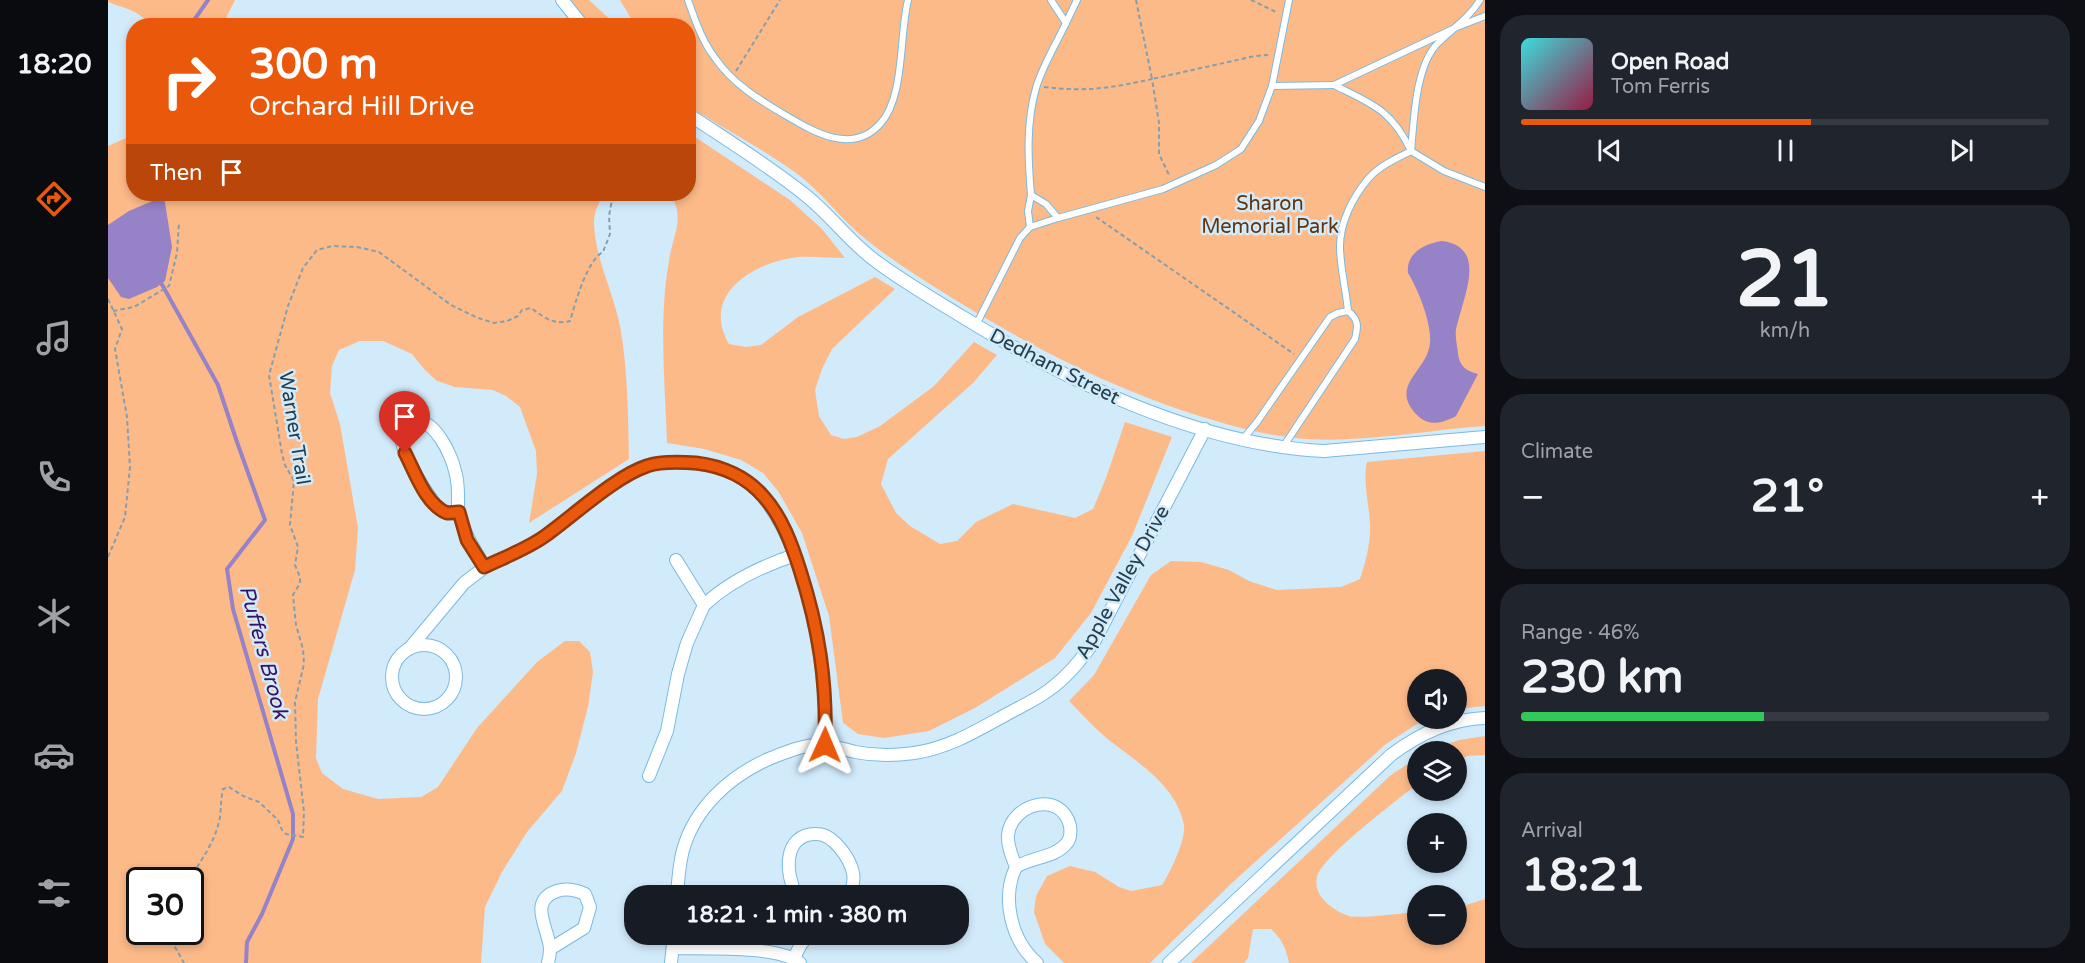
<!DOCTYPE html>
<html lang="en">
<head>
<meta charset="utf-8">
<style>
	:root { --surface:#171b24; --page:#20242c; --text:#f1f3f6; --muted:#9ea1a6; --line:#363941; --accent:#ea580c }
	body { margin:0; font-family:"Varela Round",sans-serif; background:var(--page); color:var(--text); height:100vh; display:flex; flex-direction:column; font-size:22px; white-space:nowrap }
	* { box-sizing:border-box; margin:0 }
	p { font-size:20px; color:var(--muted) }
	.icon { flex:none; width:33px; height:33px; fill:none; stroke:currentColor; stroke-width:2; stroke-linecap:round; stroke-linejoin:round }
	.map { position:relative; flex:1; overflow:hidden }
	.panel { display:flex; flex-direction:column; gap:15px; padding:15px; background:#0d0f14; width:600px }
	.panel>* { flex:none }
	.banner { position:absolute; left:18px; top:18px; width:570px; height:183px; border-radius:24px; box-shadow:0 3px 9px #0003; background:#ea580c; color:#fff; overflow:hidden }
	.fabs { position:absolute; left:1299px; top:669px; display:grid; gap:12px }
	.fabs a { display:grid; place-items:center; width:60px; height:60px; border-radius:50%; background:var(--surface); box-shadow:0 3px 9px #0003; font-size:30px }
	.speed { position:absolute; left:18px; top:867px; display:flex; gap:12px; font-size:30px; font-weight:700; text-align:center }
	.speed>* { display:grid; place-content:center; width:78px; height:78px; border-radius:50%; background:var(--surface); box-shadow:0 3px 9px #0003; line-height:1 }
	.speed .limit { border:3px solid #111; border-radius:9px; background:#fff; color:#111 }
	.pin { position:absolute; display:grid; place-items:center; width:51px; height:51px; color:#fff; margin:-62px -26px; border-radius:50% 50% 50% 0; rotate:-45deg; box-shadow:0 0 6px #0007 }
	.pin .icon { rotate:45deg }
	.me { position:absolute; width:66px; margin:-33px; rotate:1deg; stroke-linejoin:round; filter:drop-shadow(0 0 4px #0008) }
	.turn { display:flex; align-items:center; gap:21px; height:126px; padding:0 24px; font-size:27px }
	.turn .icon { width:78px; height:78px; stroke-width:2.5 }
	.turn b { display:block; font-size:42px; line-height:51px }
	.then { display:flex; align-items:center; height:57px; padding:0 24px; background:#0003; gap:12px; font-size:22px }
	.big { font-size:45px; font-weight:700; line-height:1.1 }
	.panel .widget { flex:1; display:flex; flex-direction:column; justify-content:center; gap:9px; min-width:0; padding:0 21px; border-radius:24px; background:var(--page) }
	.panel .dial { align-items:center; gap:0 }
	.dial b { font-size:78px; line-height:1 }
	.song { display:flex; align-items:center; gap:18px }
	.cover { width:72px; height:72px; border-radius:9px; background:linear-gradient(135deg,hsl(180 70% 55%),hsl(340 70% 35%)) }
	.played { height:6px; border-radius:3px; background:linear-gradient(90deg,var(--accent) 55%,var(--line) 55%) }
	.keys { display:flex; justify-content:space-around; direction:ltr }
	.heat { display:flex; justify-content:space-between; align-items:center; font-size:33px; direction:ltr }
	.charge { height:9px; border-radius:4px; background:linear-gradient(90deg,#34c759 46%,var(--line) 0) }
	.trip { position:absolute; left:516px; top:885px; width:345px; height:60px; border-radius:24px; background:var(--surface); box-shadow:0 3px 9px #0003; font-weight:700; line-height:60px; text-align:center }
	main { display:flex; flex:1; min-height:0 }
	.tabs { display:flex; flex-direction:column; width:108px; justify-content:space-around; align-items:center; background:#090b0e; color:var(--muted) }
	.tabs .icon { width:42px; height:42px }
	.tabs .on { color:var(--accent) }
	.tabs b { font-size:27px; color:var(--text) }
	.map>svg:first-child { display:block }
	.green { fill:#fdba89; fill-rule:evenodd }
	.water { fill:#9682c7 }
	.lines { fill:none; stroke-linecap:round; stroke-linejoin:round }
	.stream { stroke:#9682c7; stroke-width:4 }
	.lane-casing { stroke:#7abae1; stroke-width:8 }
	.street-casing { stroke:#7abae1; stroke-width:14 }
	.path { stroke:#859faf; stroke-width:2; stroke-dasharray:4.5 3; stroke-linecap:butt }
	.lane { stroke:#fff; stroke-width:6 }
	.street { stroke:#fff; stroke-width:12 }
	.route-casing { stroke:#983908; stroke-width:15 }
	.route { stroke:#ea580c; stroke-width:10 }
	.labels { text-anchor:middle; stroke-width:5; stroke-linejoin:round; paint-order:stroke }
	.park-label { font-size:20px; fill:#60340e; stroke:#d2ebfb }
	.street-label { font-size:20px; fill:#233e4e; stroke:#d2ebfb }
	.water-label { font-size:21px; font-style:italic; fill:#371366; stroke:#d2ebfb }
</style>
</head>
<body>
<main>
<nav class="tabs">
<b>18:20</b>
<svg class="icon on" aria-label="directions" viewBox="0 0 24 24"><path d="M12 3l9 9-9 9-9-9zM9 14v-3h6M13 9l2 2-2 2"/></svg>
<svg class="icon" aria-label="music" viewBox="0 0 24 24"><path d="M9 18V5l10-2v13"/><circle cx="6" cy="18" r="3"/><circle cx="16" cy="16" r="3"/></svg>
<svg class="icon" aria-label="phone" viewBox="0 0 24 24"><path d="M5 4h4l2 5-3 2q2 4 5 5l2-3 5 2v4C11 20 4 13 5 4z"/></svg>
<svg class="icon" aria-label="climate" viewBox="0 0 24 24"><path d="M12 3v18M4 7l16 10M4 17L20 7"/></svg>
<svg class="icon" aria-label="car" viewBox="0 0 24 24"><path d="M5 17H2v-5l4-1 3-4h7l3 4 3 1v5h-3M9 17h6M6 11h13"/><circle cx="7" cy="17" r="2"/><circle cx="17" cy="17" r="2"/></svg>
<svg class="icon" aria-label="filters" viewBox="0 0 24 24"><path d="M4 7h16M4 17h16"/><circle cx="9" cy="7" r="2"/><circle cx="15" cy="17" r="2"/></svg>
</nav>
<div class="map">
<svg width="1377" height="963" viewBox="0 0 1377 963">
	<rect width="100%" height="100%" fill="#d2ebfb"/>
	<g class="green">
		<path d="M0 0H127L114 26 42 25C32 11 16 8 0 2Z"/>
		<polygon points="459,0 481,0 508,25 479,25"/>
		<path d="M512 0H1377V426C1320 430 1253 443 1197 439 1158 436 1119 425 1082 413 1001 386 927 349 854 304 822 284 790 265 760 241 734 221 715 193 688 173 654 148 615 129 581 106L580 26 527 25Z"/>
		<path d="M581 133 682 200 714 229 737 258C722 258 705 256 690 257 646 262 592 294 621 344L638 347 653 345 690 317 767 277 787 289 724 349 714 369 707 390 711 416 723 435 736 439 749 437 772 426 826 386 866 342 889 355 865 383 780 459 773 484 788 513 802 526 832 544 849 541 868 522 905 504 967 518 985 509 998 478 1017 422 1064 437 1024 536 983 613 947 658 867 708 821 731 776 738 750 734 735 723 721 616 694 533 670 491 655 473 633 460 596 449 559 443C557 381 550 317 562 255 567 230 576 219 563 194H580Z"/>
		<path d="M25 135 26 194H250L254 196 268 194H498C491 199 486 213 486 223 487 258 505 291 512 326 520 369 520 415 521 459L421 523 429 474 428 451 412 407 398 396 385 390 347 387 329 381 316 369 304 354 275 341H252L231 350 224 366 222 393 232 424 250 528 247 570 210 699 208 758 214 773 235 789 270 799 313 797 330 787 369 728 429 662 457 641H471L482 652 485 672 480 707 468 753 454 791 419 832 394 872 377 907 373 963H0V146ZM32 880H82V932H32Z"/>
		<path d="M1377 451V706L1349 709 1348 680H1310V718L1317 719 1278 744 1125 882 1042 963H956L937 944 926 912 928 896 939 876 962 866 987 872 1011 887 1023 891 1054 885C1062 873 1078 840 1076 825 1068 785 1030 763 1001 740 987 729 974 714 961 701L986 675 1043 575 1063 561 1093 562 1121 570 1141 581 1169 590 1233 587 1252 579C1257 564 1261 549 1262 533 1263 508 1254 486 1259 462Z"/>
		<polygon points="1377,736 1377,755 1360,756 1349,761 1348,752 1321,751 1351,740"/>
		<path d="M1309 758V784C1289 801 1215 855 1209 877 1204 896 1226 911 1241 916 1251 919 1296 913 1309 912L1310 934H1348L1349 908 1377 899V963H1181C1178 948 1174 939 1163 929H1145L1140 958 1136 963H1083L1283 775Z"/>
	</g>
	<g class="water">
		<polygon points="56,196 64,247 57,281 49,287 21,299 13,297 0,278 0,225 21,211"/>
		<path d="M1334 241C1377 247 1359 288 1349 325 1346 334 1349 344 1350 353 1351 366 1358 371 1370 374L1348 416C1335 423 1322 427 1310 416 1279 386 1320 371 1322 343 1324 324 1310 289 1300 273 1298 253 1316 244 1334 241Z"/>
	</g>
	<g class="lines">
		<g class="stream">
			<polyline points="82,26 100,0"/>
			<polyline points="52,281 110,385 129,442 157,520 119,569 125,609 185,814 185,839 154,914 139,942 138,963"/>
		</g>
		<g class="lane-casing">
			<g id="lane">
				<path d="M580 0C587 20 594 41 607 58 625 84 650 99 677 115 706 132 744 155 772 124 797 97 791 36 800 0"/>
				<polyline points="943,0 958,23 969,0"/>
				<path d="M1372 0C1361 18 1345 28 1330 43 1307 66 1306 121 1303 151 1284 110 1264 104 1226 85L1349 27 1377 16"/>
				<path d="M958 23C948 44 935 65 928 88 918 123 920 159 923 195L938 204 950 218 1055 189 1108 165 1133 149 1151 121 1164 86 1181 0"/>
				<polyline points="1164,86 1226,85"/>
				<polyline points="923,195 920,211 922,227 950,218"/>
				<path d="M1240 311C1238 289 1232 268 1232 246 1232 222 1245 197 1260 179 1271 166 1289 158 1303 151L1336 171 1377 187"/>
				<polyline points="868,325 912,238 922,227"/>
				<path d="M1135 439 1149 422 1222 317 1230 313 1240 311C1251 320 1250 326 1247 339L1175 447"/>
			</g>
		</g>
		<g class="street-casing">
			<g id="street">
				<polyline points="454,0 475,26"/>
				<path d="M580 114C619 140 660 165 696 194 723 215 741 242 769 262 796 282 825 299 853 316 960 382 1090 445 1216 451L1377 437"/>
				<path d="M687 555C709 623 719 673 717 745"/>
				<path d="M377 567C396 557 416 550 434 538 464 519 508 474 540 465 552 462 568 462 581 463 642 466 666 502 687 555 654 566 622 581 596 605"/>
				<circle cx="316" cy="677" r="32"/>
				<path d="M301 649 356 583 377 567C363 544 356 534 350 508 350 495 351 483 347 471 344 456 326 416 306 423 301 424 296 429 294 435 290 449 322 502 334 511 340 515 345 513 351 512"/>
				<polyline points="541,776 559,731 570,674 579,643 596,605 568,560"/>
				<path d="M908 867C904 857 899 845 900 835 903 804 953 789 962 826 963 833 963 839 958 844 946 858 924 857 908 867 893 898 903 940 929 963"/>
				<path d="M569 896C570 881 571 865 575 850 587 807 623 775 663 758 678 752 695 745 711 745 723 745 735 749 747 752 767 756 786 756 806 753 841 748 870 730 901 713 914 706 929 699 941 690 959 677 974 659 987 640L1097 429"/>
				<path d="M689 896C677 875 674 833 709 834 725 834 742 858 745 873 747 880 744 888 742 896"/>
				<path d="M565 948C594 949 671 945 692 963"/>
				<polyline points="686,958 693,944 702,934"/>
				<path d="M440 963C441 959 442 953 442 949 441 929 419 901 449 891 458 888 468 890 477 894L482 907 476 928 442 949"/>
				<polyline points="563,963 566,934"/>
				<path d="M1061 963 1283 755C1311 734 1342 719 1377 718"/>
			</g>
		</g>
		<g class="path">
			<polyline points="1028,0 1044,79 1147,56 1160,55"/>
			<polyline points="1143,0 1170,13"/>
			<polyline points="628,71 672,0"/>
			<path d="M936 87C977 92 1004 88 1044 79L1051 123V154L1062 177"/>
			<polyline points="988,217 1186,354"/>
			<polyline points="0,299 14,329 7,349 19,417 22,467 17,517 0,557"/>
			<polyline points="5,311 26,307 61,286 69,253 71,222"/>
			<path d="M81 880C93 860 108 841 112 817 113 807 113 798 115 789L121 787 135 796 151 802 170 820 174 830 178 834 195 837 196 812 188 742 187 702 196 664 195 649 188 625 185 595 192 583V577L187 565 190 547 182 525 186 481 177 465 174 454 161 375 180 306 195 268 209 250 224 246 249 247 271 252 343 305 370 318 386 323 399 321 410 316 414 310 423 308C437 318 445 325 462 321 467 304 479 260 495 252L502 234 501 216 505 194"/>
			<polyline points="63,932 67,947 76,963"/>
		</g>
		<use href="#lane" class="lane"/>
		<use href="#street" class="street"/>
	</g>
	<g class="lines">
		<g class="route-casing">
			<path id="route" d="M297 453C307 472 318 505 339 513L351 512 359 540 376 567C397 557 419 549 437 536 465 516 508 476 539 466 553 461 573 462 588 463 614 466 639 477 656 497 674 517 684 545 692 570 711 629 719 682 717 745"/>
		</g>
		<use href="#route" class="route"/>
	</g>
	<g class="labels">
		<g class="park-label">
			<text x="1162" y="210">Sharon<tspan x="1162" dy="23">Memorial Park</tspan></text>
		</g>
		<g class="street-label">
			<text transform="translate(947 366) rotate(27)" y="7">Dedham Street</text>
			<text transform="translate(187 428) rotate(81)" y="7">Warner Trail</text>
			<text transform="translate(1014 582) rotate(-61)" y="7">Apple Valley Drive</text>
		</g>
		<g class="water-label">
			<text transform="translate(156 652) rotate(75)" y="7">Puffers Brook</text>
		</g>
	</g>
</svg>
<div class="fabs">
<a><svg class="icon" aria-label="sound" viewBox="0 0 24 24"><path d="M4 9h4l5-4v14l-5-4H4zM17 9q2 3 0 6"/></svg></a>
<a><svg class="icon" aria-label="layers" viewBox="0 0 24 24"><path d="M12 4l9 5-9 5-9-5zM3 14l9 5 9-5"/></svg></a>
<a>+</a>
<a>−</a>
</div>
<div class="speed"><div class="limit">30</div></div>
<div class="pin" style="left:297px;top:453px;background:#d93025"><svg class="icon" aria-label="arrive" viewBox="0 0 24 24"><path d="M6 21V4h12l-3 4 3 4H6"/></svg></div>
<svg class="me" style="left:717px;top:745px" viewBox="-20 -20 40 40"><path d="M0-17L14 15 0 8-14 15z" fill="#ea580c" stroke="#fff" stroke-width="4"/></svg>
<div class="trip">18:21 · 1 min · 380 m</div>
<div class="banner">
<div class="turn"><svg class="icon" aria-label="right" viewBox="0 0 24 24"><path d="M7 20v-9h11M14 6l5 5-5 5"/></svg><div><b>300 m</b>Orchard Hill Drive</div></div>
<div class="then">Then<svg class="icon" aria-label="arrive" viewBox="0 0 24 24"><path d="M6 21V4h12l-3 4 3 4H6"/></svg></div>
</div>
</div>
<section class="panel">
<div class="widget">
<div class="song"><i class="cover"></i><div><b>Open Road</b><p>Tom Ferris</p></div></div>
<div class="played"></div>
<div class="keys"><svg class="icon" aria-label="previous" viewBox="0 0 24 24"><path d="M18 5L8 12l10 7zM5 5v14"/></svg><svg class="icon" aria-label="pause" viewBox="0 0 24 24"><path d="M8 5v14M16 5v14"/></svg><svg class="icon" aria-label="next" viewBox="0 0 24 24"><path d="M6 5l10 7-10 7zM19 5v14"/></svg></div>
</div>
<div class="widget dial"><b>21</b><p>km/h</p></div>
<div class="widget"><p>Climate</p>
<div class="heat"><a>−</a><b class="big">21°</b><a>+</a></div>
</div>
<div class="widget"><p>Range · 46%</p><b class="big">230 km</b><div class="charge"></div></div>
<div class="widget"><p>Arrival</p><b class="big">18:21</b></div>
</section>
</main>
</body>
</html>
